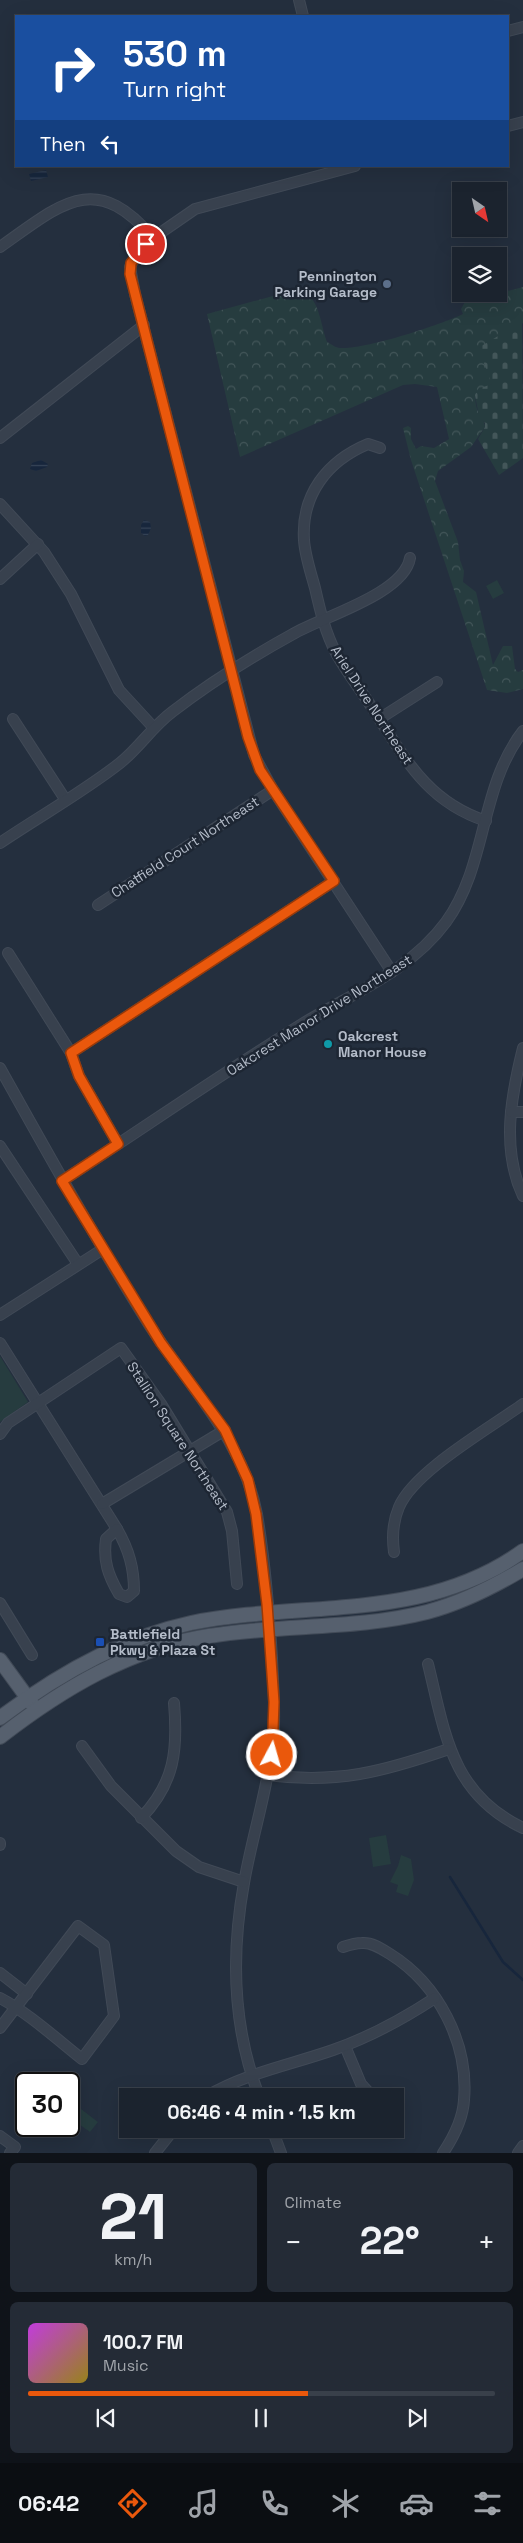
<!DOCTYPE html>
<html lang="en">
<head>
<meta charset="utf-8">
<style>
	:root { --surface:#1b232e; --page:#242b36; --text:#f1f3f6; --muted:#a0a4aa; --line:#39404a; --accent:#ea580c }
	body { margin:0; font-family:"Space Grotesk",sans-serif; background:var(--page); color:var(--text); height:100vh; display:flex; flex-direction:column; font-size:19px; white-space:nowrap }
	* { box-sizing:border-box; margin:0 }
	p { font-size:16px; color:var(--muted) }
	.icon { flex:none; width:28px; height:28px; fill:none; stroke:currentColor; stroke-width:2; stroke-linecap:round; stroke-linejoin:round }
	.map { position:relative; height:2153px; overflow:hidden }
	.panel { display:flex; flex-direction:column; gap:10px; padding:10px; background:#0f1319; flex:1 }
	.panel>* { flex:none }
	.banner { position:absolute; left:15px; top:15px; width:494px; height:152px; border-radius:0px; box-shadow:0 5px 20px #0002,0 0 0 1px var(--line); background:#1a4fa0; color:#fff; overflow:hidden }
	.needle { width:32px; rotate:146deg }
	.tools { position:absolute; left:452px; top:182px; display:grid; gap:10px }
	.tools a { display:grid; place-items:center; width:55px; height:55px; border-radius:0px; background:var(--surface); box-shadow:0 5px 20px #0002,0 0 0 1px var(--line); font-size:25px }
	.speed { position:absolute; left:15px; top:2072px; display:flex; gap:10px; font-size:25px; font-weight:700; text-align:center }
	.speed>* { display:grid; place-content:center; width:65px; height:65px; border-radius:50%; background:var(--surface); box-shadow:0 5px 20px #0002,0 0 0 1px var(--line); line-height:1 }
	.speed .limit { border:2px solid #111; border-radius:8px; background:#fff; color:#111 }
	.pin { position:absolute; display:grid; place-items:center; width:42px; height:42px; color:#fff; margin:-21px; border:2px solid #fff; border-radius:50%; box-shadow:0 1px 5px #0007 }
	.me { position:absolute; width:55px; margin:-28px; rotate:6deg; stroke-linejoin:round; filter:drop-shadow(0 0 4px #0008) }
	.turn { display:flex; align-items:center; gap:18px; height:105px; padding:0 25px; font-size:22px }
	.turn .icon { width:65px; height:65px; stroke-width:2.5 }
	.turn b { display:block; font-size:35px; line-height:42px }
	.then { display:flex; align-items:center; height:48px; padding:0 25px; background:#0003; gap:10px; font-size:19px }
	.big { font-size:38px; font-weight:800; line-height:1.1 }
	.panel .card { flex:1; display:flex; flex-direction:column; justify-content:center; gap:8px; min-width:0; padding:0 18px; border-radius:8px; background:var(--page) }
	.panel .dial { align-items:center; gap:0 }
	.dial b { font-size:65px; line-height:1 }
	.song { display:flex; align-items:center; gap:15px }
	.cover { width:60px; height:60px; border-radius:8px; background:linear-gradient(135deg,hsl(290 70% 55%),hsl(50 70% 35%)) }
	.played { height:5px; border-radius:2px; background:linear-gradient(90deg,var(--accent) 60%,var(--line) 60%) }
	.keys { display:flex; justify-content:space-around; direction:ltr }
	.heat { display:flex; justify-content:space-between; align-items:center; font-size:28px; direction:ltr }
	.panel .tiles { flex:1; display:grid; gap:10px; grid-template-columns:1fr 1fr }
	.card:last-child { grid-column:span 2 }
	.trip { position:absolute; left:119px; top:2088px; width:285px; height:50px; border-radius:0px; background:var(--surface); box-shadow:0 5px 20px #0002,0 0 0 1px var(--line); font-weight:800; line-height:50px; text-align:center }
	.dock { display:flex; height:80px; justify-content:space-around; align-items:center; background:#0b0e12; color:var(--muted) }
	.dock .icon { width:35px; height:35px }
	.dock .active { color:var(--accent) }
	.dock b { font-size:22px; color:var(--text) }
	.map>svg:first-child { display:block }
	.green { fill:#263c3f }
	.forest { fill:url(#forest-crowns) }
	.cemetery { fill:url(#cemetery-stones) }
	.water { fill:url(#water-rules) }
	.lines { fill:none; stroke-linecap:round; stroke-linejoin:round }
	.stream { stroke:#17263c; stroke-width:2.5 }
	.minor-casing { stroke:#414a57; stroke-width:12 }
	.major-casing { stroke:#414a57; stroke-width:16 }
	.minor { stroke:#38414e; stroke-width:10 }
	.major { stroke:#56606e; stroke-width:14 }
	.route-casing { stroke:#983908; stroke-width:12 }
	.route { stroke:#ea580c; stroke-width:9 }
	.service-dot { fill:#5c6f8a; stroke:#1d2633; stroke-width:2 }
	.culture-dot { fill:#0f9aa8; stroke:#1d2633; stroke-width:2 }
	.transit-dot { fill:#1a4fb4; stroke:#1d2633; stroke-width:2 }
	.labels { text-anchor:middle; stroke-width:5; stroke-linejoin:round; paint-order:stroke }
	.poi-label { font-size:14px; font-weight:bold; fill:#b4bcc9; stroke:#1d2633; text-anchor:start }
	.street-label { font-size:14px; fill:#b4bcc9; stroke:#1d2633 }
</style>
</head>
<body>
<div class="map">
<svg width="523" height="2153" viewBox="0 0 523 2153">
	<defs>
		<pattern id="forest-crowns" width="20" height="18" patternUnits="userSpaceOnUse" patternTransform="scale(1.25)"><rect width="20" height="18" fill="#263c3f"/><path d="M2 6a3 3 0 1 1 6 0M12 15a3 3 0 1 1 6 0" fill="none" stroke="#435659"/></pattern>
		<pattern id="cemetery-stones" width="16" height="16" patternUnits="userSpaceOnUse" patternTransform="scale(1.25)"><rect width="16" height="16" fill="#263c3f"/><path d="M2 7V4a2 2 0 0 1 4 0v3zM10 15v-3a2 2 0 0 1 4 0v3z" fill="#435659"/></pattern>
		<pattern id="water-rules" width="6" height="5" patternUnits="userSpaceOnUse" patternTransform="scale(1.25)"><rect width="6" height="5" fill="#17263c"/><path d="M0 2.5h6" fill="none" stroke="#364457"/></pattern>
	</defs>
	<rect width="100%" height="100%" fill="#242f3e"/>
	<g class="green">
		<polygon points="497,580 504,593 493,599 486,586"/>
		<polygon points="0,1356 28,1402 0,1422"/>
		<polygon points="386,1835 391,1864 373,1867 369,1838"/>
		<polygon points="401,1855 411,1859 414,1880 408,1896 396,1892 398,1885 390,1882 398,1866"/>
		<polygon points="81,2109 98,2122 90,2132 73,2120"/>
	</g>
	<path class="forest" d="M523 287V323L479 348 493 384C476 390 472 394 478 412 480 418 485 421 485 427L471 447 438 471 435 481 458 542 460 560 464 571 463 582 476 592 493 665 503 646H512L515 669 518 672 523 670V689L507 693 487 690 411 460 403 428 408 426 411 428V439L416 449 421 446 434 448 449 439 437 387 415 384 403 385 240 457 207 314 302 288C321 304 319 319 327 342 331 344 336 348 340 348 364 350 440 325 463 314L461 309 465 302Z"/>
	<polygon class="cemetery" points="522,322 523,458 499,475 478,439 485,427 485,423 479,417 475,395 478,389 492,384 478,348"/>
	<g class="water">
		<polygon points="46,170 48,177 31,181 29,174"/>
		<polygon points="41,460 48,464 47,467 36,471 30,469 32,463"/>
		<polygon points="144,520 150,522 151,528 148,535 145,536 141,533 141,525"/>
	</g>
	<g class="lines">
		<polyline class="stream" points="450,1877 503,1962 523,1980"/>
		<g class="minor-casing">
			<g id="minor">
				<polyline points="299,0 303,16"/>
				<polyline points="508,31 523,27"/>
				<polyline points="508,126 523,122"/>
				<polyline points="355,166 195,209 153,238 136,255 130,267 135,294 254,755 273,790 392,972"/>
				<path d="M0 247C60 205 95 169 153 238"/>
				<polyline points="0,438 144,325"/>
				<path d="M380 448 368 444C327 461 301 495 304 540 305 556 311 573 315 588 320 610 325 632 336 653 346 671 360 689 371 706 404 756 425 801 486 821"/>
				<polyline points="0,504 44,552 71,594 119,690 154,728"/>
				<polyline points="0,579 38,544"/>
				<polyline points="13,719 65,799"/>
				<polyline points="379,719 437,682"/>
				<path d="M0 843C40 816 83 792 120 763 139 748 152 727 172 712 208 684 253 656 293 634 322 617 404 594 410 558"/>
				<polyline points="98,905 273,790"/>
				<polyline points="8,953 71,1053 79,1076 118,1144"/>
				<path d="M523 1048C511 1096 501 1149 523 1196"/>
				<polyline points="71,1053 334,881"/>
				<path d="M0 1068C48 1154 96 1240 148 1323 188 1386 243 1439 257 1514 265 1562 269 1610 272 1658 273 1686 276 1714 273 1741 268 1789 252 1836 244 1883 231 1954 233 2028 259 2096"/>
				<polyline points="511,1112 523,1112"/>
				<polyline points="0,1146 78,1264"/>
				<path d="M62 1181C142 1129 221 1074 302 1024 353 993 410 971 446 922 488 864 479 788 523 731"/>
				<polyline points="0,1315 103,1249"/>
				<polyline points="0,1343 117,1529"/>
				<polyline points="0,1434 8,1423 121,1348 161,1404 227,1512 232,1531 237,1584"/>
				<polyline points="102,1504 225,1430"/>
				<path d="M117 1529C129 1550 134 1568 134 1591L127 1597 119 1594C108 1575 103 1561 106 1539Z"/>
				<path d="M394 1552C392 1537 393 1521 399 1507 414 1471 490 1428 523 1404"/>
				<polyline points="0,1603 32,1655"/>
				<path d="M428 1664C445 1733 451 1794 523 1828"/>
				<polyline points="82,1746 111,1786 176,1851 199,1867 244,1882"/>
				<path d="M267 1775C338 1784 382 1772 449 1749"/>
				<path d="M141 1818C175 1783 178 1749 174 1703"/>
				<polyline points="0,1843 0,1845"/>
				<path d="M343 1947C349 1945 356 1943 362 1943 372 1942 382 1949 390 1954 438 1984 469 2043 464 2100 463 2119 453 2138 443 2153"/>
				<polyline points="0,1973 27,1994"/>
				<path d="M0 1998C27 2012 58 2040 82 2059L114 2016 104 1945 78 1926C52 1960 26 1994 0 2028"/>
				<polyline points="345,2046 361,2084 372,2096"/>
				<path d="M207 2096C246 2073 290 2065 333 2050 370 2037 403 2019 435 1998"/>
				<polyline points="272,2129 281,2153"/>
				<polyline points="0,2136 15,2147 10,2153"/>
				<polyline points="155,2153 174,2129"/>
				<polyline points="518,2153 523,2146"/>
			</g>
		</g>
		<g class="major-casing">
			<g id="major">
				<polyline points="0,1660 32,1704"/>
				<path d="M0 1718C57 1675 121 1638 191 1623 305 1600 423 1623 523 1551"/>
				<path d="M0 1737C62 1689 130 1648 209 1636 280 1624 356 1630 427 1612 461 1603 493 1587 523 1569"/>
			</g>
		</g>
		<use href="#minor" class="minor"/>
		<use href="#major" class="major"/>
	</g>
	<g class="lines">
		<g class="route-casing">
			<polyline id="route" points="146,244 131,263 130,274 248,737 260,770 334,881 71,1053 79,1076 118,1144 62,1181 161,1343 225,1430 248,1480 256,1514 267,1604 274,1702 272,1755"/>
		</g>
		<use href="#route" class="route"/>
	</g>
	<circle class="service-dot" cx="387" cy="284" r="5"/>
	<circle class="culture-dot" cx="328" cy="1044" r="5"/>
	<rect class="transit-dot" x="95" y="1637" width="10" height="10" rx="2.5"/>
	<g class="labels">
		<g class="poi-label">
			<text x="377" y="281" text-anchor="end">Pennington<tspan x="377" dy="16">Parking Garage</tspan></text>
			<text x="338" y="1041">Oakcrest<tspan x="338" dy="16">Manor House</tspan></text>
			<text x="110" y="1639">Battlefield<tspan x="110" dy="16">Pkwy &amp; Plaza St</tspan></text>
		</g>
		<g class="street-label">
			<text transform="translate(372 705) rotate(57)" y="5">Ariel Drive Northeast</text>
			<text transform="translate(185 847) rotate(-33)" y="5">Chatfield Court Northeast</text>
			<text transform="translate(319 1015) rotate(-32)" y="5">Oakcrest Manor Drive Northeast</text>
			<text transform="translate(178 1436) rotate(57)" y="5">Stallion Square Northeast</text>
		</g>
	</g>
</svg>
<div class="tools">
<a><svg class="needle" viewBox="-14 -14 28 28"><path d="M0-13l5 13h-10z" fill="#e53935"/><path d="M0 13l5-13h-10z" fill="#a0a4aa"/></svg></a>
<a><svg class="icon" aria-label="layers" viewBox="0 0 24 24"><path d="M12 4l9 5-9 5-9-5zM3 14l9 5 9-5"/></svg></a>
</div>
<div class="speed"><div class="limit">30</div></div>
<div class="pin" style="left:146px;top:244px;background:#d93025"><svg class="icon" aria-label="arrive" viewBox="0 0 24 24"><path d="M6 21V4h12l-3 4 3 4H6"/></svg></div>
<svg class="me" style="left:272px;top:1755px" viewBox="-20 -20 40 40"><circle r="17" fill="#ea580c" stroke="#fff" stroke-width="3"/><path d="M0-11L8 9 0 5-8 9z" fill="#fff"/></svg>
<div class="trip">06:46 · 4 min · 1.5 km</div>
<div class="banner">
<div class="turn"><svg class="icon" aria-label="right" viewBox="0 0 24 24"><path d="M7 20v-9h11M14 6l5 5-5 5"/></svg><div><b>530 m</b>Turn right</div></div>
<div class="then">Then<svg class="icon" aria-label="left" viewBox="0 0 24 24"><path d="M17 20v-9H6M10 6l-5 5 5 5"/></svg></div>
</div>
</div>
<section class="panel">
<div class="tiles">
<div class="card dial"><b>21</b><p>km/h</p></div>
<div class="card"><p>Climate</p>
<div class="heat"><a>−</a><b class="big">22°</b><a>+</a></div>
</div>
<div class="card">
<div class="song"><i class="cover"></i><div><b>100.7 FM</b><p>Music</p></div></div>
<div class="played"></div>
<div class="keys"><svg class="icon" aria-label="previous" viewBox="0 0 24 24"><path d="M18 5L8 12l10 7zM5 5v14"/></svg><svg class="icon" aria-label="pause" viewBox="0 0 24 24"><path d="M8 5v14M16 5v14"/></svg><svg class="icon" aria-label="next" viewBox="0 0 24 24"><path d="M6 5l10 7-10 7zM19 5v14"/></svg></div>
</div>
</div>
</section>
<nav class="dock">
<b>06:42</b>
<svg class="icon active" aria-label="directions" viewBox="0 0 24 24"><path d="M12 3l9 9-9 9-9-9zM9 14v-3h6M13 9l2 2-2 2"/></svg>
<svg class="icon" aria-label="music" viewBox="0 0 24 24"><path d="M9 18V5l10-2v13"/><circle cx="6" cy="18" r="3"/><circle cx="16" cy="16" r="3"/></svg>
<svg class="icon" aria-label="phone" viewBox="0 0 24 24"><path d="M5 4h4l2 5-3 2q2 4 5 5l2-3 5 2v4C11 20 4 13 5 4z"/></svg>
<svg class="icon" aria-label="climate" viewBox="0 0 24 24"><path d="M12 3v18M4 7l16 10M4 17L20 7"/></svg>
<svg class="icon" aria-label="car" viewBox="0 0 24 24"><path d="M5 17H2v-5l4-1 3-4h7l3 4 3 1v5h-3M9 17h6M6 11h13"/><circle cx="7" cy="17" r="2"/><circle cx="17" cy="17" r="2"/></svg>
<svg class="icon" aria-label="filters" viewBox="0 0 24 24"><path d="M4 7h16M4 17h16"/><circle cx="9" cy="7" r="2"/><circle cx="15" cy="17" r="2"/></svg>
</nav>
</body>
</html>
